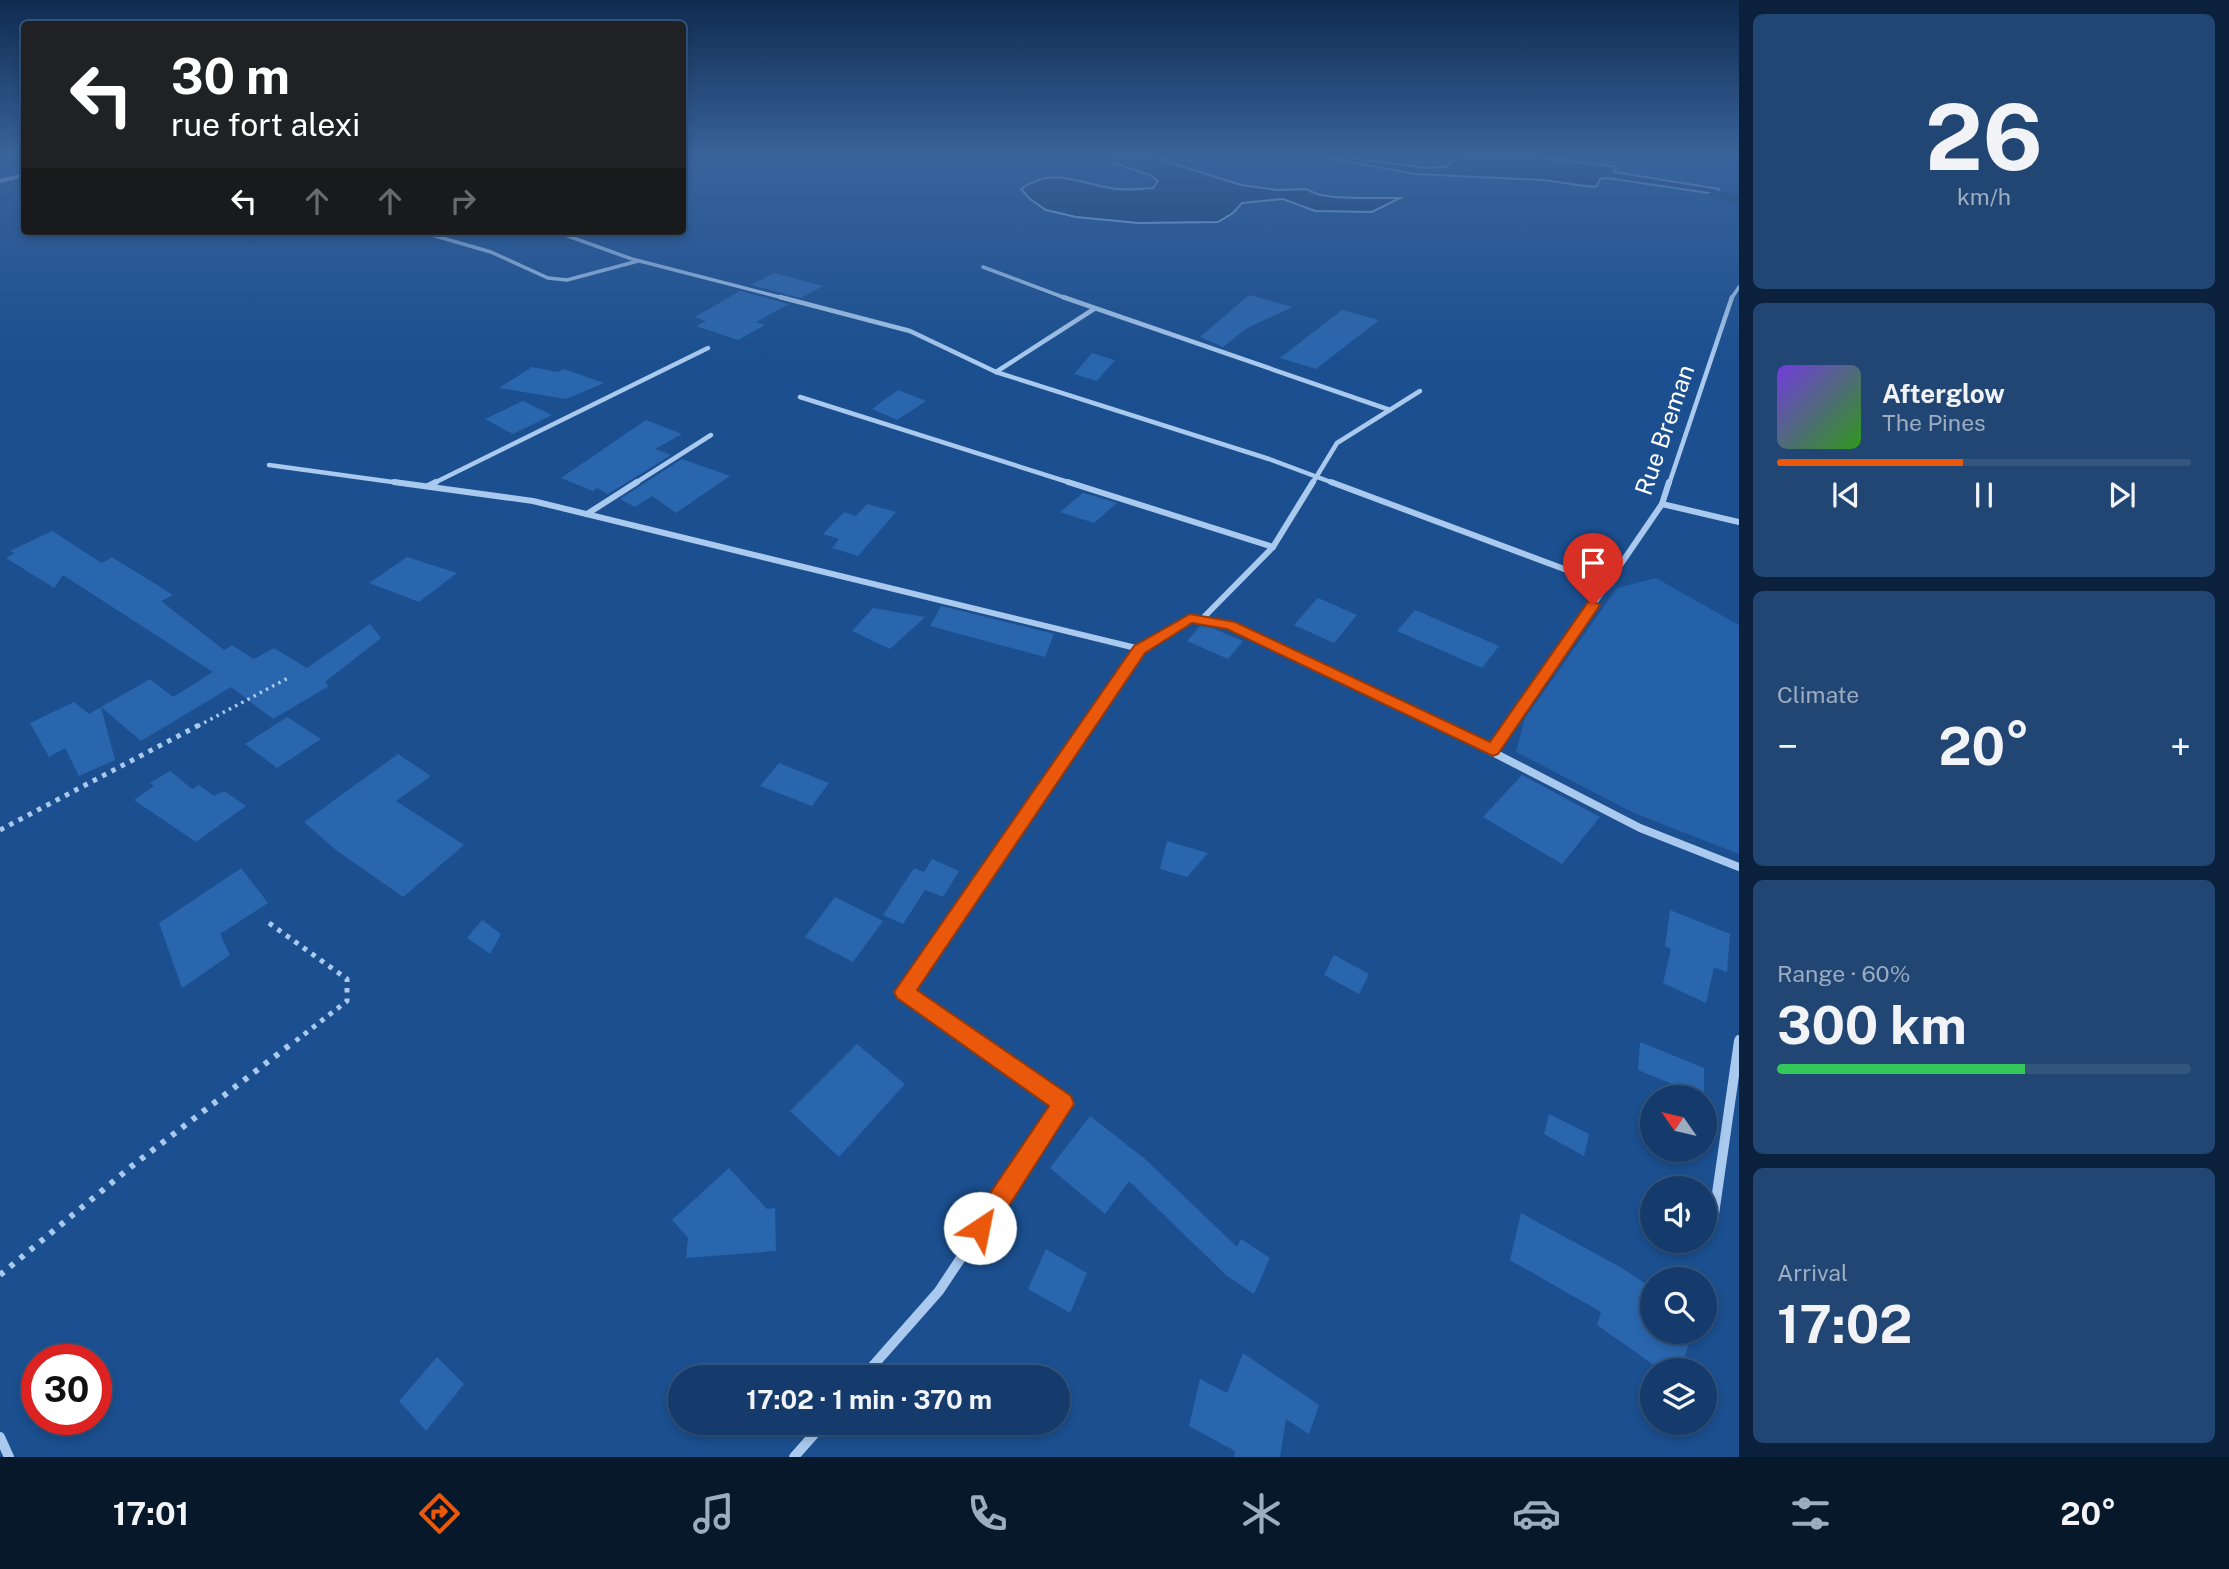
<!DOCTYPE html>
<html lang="en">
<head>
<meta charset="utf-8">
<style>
	:root { --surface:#143b6b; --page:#214673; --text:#f1f3f6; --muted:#9dadc1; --line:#33557e; --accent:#ea580c }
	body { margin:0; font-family:"Public Sans",sans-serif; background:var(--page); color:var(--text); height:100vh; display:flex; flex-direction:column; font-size:26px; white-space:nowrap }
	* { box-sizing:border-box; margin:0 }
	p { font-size:23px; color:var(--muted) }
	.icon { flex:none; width:38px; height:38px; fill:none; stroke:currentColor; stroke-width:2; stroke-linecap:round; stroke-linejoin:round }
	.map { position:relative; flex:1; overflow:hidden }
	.side { display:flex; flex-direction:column; gap:14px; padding:14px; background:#0b203b; width:490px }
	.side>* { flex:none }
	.guide { position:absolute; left:21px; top:21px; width:665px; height:214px; border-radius:7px; box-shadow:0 4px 10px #0003,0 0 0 2px var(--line); background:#202124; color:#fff; overflow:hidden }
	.needle { width:46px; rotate:304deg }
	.tools { position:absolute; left:1640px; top:1085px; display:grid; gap:14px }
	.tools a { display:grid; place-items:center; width:77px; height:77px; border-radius:50%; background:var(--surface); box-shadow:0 4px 10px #0003,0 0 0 2px var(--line); font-size:35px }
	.speed { position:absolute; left:21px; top:1344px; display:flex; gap:14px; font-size:35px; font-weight:700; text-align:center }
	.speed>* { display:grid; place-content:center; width:91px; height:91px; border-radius:50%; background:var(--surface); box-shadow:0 4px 10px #0003,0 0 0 2px var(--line); line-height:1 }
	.speed .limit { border:10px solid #d22; background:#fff; color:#111 }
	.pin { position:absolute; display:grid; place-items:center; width:60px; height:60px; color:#fff; margin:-72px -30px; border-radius:50% 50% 50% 0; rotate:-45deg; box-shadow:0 0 7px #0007 }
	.pin .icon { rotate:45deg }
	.me { position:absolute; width:77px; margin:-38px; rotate:34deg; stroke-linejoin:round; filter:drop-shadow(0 0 5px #0008) }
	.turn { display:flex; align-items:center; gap:24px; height:147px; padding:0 35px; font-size:32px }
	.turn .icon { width:91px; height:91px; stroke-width:2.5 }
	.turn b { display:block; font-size:49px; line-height:60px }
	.lanes { display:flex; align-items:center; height:66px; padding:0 35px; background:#0003; justify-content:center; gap:35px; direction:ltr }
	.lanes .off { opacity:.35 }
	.big { font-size:52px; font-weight:700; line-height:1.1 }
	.side .widget { flex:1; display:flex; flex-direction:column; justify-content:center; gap:10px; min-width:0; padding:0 24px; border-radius:10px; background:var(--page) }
	.side .dial { align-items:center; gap:0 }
	.dial b { font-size:91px; line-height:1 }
	.song { display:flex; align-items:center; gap:21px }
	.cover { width:84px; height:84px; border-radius:10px; background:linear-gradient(135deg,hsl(260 70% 55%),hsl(110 70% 35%)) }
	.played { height:7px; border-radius:4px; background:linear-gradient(90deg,var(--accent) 45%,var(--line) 45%) }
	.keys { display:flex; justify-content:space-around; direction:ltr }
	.heat { display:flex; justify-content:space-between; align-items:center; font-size:38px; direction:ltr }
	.charge { height:10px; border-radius:5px; background:linear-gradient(90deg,#34c759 60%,var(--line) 0) }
	.trip { position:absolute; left:668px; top:1365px; width:402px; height:70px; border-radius:35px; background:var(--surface); box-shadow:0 4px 10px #0003,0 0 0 2px var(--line); font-weight:700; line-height:70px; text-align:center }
	.dock { display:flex; height:112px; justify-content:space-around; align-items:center; background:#08182b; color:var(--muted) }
	.dock .icon { width:49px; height:49px }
	.dock .selected { color:var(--accent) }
	.dock b { font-size:32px; color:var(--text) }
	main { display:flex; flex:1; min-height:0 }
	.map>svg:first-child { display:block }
	.green { fill:#2461a8 }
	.water { fill:#123a6d; stroke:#9cc4f0; stroke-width:2 }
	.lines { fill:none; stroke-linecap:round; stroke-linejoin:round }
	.canal { fill:#123a6d; fill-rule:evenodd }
	.building { fill:#2a66ad }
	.path-far2 { stroke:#a9c9ee; stroke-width:3.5; stroke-dasharray:2.5 4.5; stroke-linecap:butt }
	.path-far1 { stroke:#a9c9ee; stroke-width:5; stroke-dasharray:4.5 6; stroke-linecap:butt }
	.path { stroke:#a9c9ee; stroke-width:6; stroke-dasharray:5 8; stroke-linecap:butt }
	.minor-far4 { stroke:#a9c9ee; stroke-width:3.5 }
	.minor-far3 { stroke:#a9c9ee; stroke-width:4.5 }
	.minor-far2 { stroke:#a9c9ee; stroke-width:6 }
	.minor-far1 { stroke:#a9c9ee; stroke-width:8 }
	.minor { stroke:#a9c9ee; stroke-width:10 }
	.secondary { fill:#d6e6fa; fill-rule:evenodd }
	.route { fill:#ea580c; stroke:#983908; stroke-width:2 }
	.labels { text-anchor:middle; stroke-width:7; stroke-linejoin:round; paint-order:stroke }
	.street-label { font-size:24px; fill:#fff; stroke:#1b4f8f }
</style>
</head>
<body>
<main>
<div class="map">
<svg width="1739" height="1457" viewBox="0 0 1739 1457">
	<rect width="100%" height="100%" fill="#1b4f8f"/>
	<polygon class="green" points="1656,578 1739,625 1739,854 1634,813 1516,752 1525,718 1617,588"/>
	<g class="water">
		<path d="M1110 157H1152L1241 185 1277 190 1307 189C1322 202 1379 197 1400 198L1372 212 1315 211 1283 199 1242 203 1233 213 1218 222 1138 223 1076 217 1046 210 1030 199 1021 189C1050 167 1077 182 1110 188 1124 191 1139 189 1153 188L1158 181 1150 175 1108 161Z"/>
		<polygon points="1323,157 1345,157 1425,168 1446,167 1460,157 1536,157 1617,167 1614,172 1719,189 1715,194 1607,178 1600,179 1597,186 1593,187 1543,180 1415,174"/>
	</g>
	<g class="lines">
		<g class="canal">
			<polygon points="1090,157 1109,157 1114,161 1108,165"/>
			<polygon points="1715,190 1739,196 1739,204 1710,197 1708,194"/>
		</g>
	</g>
	<g class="building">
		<polygon points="774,273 823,286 801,298 751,285"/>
		<polygon points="740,291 789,304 756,322 765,325 738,340 696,326 706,321 695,317"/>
		<polygon points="1249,295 1293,307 1247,328 1223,347 1200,337"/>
		<polygon points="1342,310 1379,320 1316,369 1280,358"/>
		<polygon points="1092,353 1115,360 1097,381 1074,374"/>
		<polygon points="532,367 558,372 564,369 604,383 566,399 499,388"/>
		<polygon points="898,390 926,401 897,420 872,409"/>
		<polygon points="523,401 552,415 513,434 485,419"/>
		<polygon points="646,420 682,434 655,449 671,455 608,494 597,488 593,491 561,478"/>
		<polygon points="682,459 730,476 676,513 652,496 635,507 620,499"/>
		<polygon points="1083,493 1117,503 1094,523 1060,512"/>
		<polygon points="867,504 896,512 858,556 832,548 839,539 823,534 844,512 856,516"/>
		<polygon points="52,531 102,563 112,557 173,595 161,601 224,650 232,645 254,659 274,648 307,668 370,624 381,638 325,682 329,686 273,719 231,687 141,741 101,707 150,679 173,697 213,672 63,575 54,588 6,558 15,553 10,551"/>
		<polygon points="407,557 457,573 419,602 369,583"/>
		<polygon points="1318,598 1357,615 1334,643 1294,625"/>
		<polygon points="941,606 1054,634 1045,657 930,626"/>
		<polygon points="873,608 925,617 890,649 852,631"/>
		<polygon points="1415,610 1499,646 1482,668 1397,631"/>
		<polygon points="1200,626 1212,628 1243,641 1228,659 1187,641"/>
		<polygon points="74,702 89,714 101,707 115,760 79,776 65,748 49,757 30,723"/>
		<polygon points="287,717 321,739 277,768 245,744"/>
		<polygon points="398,754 431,776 396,801 464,845 403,897 336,850 304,822"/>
		<polygon points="779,763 829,783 812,806 760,786"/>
		<polygon points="170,771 192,789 199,785 214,796 224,791 246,806 196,842 134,800 154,786 150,783"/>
		<polygon points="1522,775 1600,817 1562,864 1483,817"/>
		<polygon points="1167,841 1208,853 1187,877 1160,869"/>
		<polygon points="932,859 959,871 943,897 925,890 903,924 883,915 914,868 924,872"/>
		<polygon points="241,868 268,903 220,934 230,955 182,988 159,923"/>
		<polygon points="835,897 883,921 853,962 805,937"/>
		<polygon points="1670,910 1730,934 1727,972 1714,967 1706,1003 1663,983 1671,949 1665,946"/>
		<polygon points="482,920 501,934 490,954 467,938"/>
		<polygon points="1334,955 1369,974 1359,994 1324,975"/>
		<polygon points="1640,1042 1704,1068 1704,1097 1638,1070"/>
		<polygon points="857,1044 905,1084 839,1157 790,1111"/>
		<polygon points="1549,1114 1589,1134 1584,1156 1544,1134"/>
		<polygon points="1090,1116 1145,1159 1237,1247 1241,1239 1270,1258 1254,1294 1227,1276 1129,1181 1105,1214 1050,1168"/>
		<polygon points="729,1168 767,1209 775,1208 776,1251 686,1258 688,1238 672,1220"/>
		<polygon points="1521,1213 1620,1267 1652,1288 1652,1332 1692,1332 1681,1370 1661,1370 1597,1325 1601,1312 1510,1260"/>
		<polygon points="1046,1249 1087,1273 1070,1313 1028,1289"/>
		<polygon points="1243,1353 1319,1405 1309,1434 1286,1419 1280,1457 1234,1457 1235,1451 1189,1426 1200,1379 1227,1393"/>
		<polygon points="437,1357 464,1384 426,1431 399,1401"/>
	</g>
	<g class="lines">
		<polyline class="path-far2" points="198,726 288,678"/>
		<g class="path-far1">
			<polyline points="0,830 201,724"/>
			<polyline points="269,923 347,979 347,1001 293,1043"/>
		</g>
		<polyline class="path" points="0,1275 132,1166 295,1041"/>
		<g class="minor-far4">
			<polyline points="418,231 491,252 548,278 567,280 638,261"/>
			<polyline points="554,231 632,259 787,299"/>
			<polyline points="983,267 1068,299"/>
			<polyline points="1731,299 1739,287"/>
		</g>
		<g class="minor-far3">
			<polyline points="780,297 910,331 996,372 1269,459 1336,484"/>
			<polyline points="1063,297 1390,410"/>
			<polyline points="996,372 1094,309"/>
			<polyline points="800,397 1074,484"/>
			<polyline points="269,465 407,484"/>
			<polyline points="432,484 708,348"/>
			<polyline points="634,484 711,435"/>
			<polyline points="1312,484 1337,443 1420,391"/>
			<polyline points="1669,484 1732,297"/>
		</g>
		<g class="minor-far2">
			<polyline points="394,482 533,501 1140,649"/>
			<polyline points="1068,482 1273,547"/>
			<polyline points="1331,482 1607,585"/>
			<polyline points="428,486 436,482"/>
			<polyline points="1662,504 1739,522"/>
			<polyline points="587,514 637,482"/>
			<polyline points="1201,620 1273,547 1313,482"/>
			<polyline points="1087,726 1140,649 1190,618 1230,625 1442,726"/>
			<polyline points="1510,726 1662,504 1669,482"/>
		</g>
		<g class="minor-far1">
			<polyline points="1438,724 1640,828 1739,867"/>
			<polyline points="1493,750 1511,724"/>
			<polyline points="976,1043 904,992 1088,724"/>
			<polyline points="1738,1043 1739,1039"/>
		</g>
		<g class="minor">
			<polyline points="1713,1221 1739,1041"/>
			<polyline points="863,1377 939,1291 1063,1104 973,1041"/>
			<polyline points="0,1437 9,1457"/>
			<polyline points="794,1457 824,1423"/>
		</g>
		<polygon class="secondary" points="24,173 24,177 0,183 0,179"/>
	</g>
	<linearGradient id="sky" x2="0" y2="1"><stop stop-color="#0f2b4f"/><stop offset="0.43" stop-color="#39639b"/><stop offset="1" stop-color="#39639b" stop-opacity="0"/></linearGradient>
	<rect width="1739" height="361" fill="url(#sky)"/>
	<polygon class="route" points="1593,601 1600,605 1498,754 1493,756 1227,629 1192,623 1145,653 917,990 1071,1096 1074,1104 989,1237 980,1240 972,1237 969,1228 972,1220 1049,1106 897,998 894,992 1134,646 1190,614 1235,622 1490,742 1588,602"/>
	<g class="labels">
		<g class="street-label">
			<text transform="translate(1665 430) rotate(-71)" y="8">Rue Breman</text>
		</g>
	</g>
</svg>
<div class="tools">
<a><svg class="needle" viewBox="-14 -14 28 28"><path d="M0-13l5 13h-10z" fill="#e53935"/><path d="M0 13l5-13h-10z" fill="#9dadc1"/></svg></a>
<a><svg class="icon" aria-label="sound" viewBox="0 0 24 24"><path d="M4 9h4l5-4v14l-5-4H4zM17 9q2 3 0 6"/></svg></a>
<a><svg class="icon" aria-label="search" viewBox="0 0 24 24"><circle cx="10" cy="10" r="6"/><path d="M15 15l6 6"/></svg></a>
<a><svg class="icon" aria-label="layers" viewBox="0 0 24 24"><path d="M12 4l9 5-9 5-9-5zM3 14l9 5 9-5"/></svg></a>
</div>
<div class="speed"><div class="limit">30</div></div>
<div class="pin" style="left:1593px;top:605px;background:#d93025"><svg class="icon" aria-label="arrive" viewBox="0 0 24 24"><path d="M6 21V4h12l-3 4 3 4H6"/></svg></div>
<svg class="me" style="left:980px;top:1228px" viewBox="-20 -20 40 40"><circle r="19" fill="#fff"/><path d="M0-13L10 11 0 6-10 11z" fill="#ea580c"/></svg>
<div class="trip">17:02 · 1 min · 370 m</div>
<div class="guide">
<div class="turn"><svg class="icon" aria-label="left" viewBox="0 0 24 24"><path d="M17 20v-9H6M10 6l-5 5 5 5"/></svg><div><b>30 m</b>rue fort alexi</div></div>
<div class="lanes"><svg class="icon" aria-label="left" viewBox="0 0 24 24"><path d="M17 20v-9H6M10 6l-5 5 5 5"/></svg><svg class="icon off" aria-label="ahead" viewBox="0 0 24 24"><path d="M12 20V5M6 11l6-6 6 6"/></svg><svg class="icon off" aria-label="ahead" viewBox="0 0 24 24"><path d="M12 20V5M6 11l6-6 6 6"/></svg><svg class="icon off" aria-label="right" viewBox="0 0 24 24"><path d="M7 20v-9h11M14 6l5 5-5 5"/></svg></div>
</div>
</div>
<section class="side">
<div class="widget dial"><b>26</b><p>km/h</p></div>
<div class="widget">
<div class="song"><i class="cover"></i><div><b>Afterglow</b><p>The Pines</p></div></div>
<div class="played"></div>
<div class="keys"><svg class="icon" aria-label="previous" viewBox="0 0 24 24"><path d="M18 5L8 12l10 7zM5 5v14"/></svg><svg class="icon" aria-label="pause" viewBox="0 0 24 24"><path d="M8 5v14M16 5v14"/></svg><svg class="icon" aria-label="next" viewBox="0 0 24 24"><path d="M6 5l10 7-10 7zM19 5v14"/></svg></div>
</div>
<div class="widget"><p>Climate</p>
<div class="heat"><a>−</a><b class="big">20°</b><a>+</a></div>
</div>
<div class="widget"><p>Range · 60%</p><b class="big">300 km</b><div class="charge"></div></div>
<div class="widget"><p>Arrival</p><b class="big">17:02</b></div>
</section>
</main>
<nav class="dock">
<b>17:01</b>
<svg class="icon selected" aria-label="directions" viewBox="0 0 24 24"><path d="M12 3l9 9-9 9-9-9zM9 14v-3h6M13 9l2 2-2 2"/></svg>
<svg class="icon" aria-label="music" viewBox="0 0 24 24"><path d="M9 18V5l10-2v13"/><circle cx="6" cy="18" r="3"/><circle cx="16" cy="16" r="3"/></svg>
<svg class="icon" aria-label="phone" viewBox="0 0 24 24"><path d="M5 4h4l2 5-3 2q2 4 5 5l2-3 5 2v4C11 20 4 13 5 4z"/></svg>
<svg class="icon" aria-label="climate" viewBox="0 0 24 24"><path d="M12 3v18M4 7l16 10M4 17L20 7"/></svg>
<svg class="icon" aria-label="car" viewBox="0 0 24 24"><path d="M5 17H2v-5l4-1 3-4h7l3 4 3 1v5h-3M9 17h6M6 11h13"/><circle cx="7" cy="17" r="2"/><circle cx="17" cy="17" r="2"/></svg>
<svg class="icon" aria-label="filters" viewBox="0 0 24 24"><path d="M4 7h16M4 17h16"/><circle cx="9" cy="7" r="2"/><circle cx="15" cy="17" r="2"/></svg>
<b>20°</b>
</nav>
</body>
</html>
